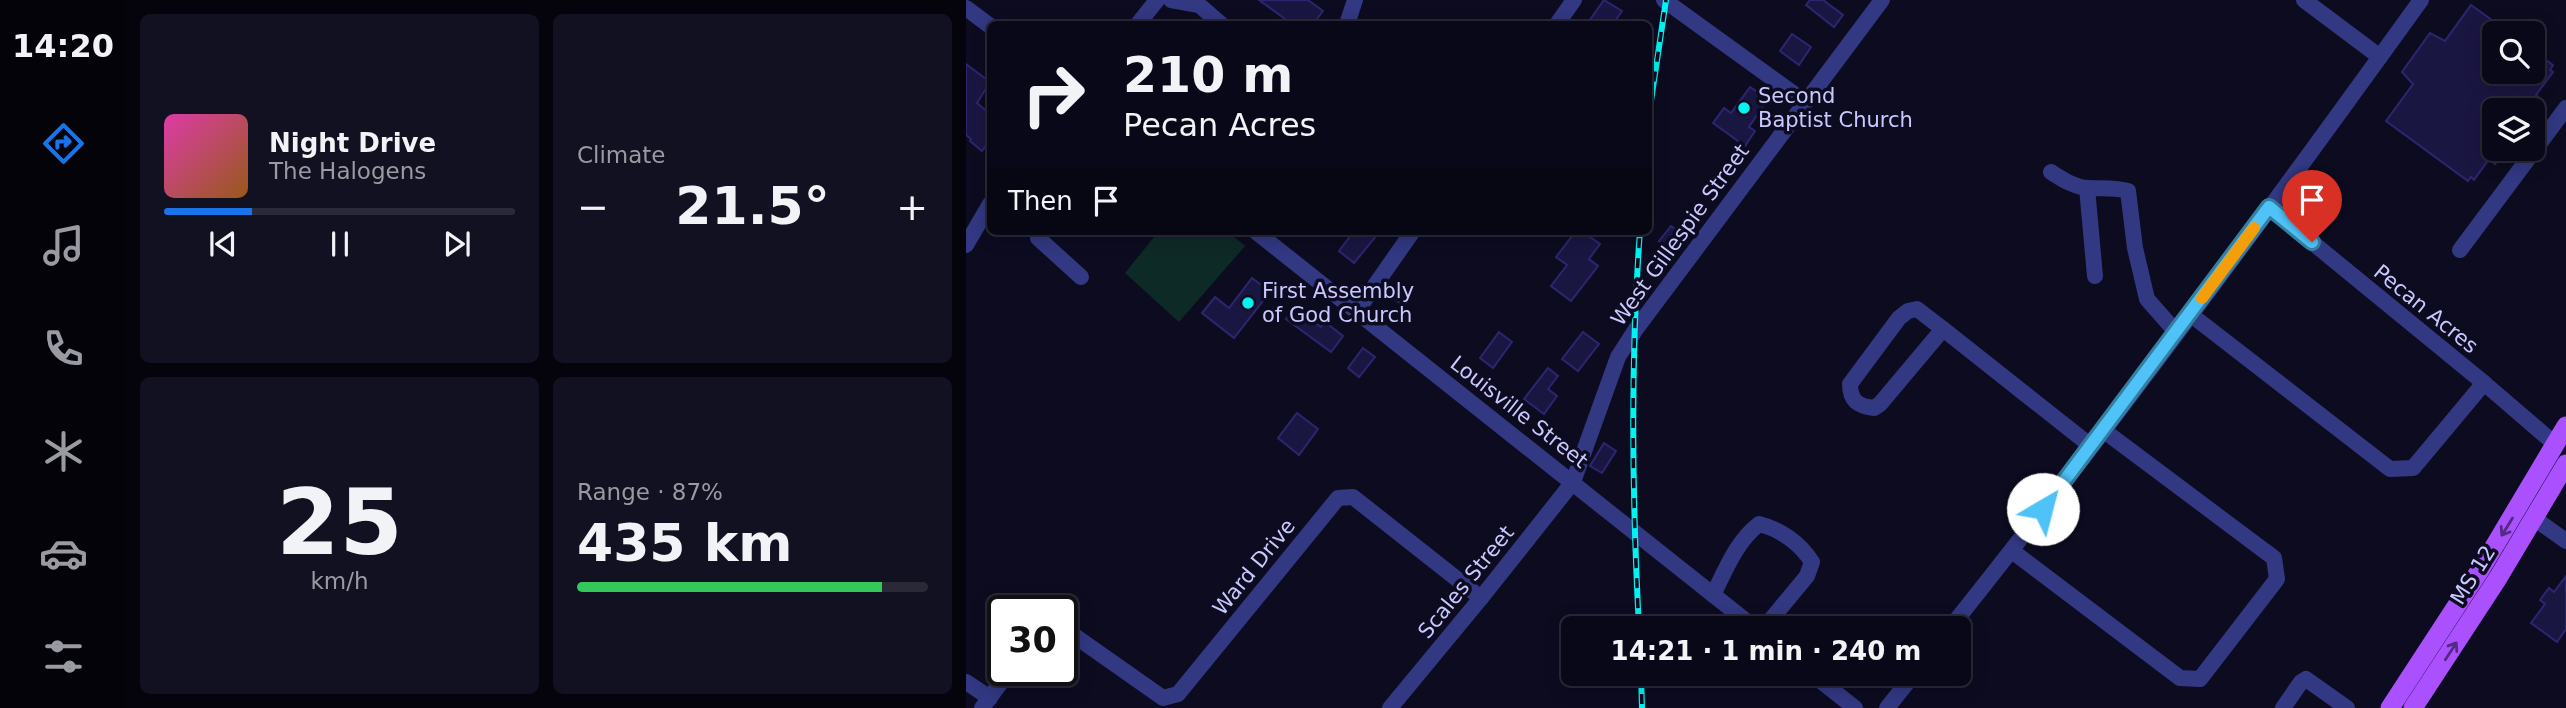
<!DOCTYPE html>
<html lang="en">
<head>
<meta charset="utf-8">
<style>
	:root { --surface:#090818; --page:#121121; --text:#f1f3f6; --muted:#999aa2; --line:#292937; --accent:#1a73e8 }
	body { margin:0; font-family:"DejaVu Sans",sans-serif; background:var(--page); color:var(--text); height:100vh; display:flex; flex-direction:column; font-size:26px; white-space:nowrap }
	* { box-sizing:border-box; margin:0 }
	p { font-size:23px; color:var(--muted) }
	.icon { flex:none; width:38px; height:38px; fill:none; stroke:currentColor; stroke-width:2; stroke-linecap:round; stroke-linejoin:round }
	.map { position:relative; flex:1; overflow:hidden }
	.details { display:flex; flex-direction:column; gap:14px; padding:14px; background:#05040d; width:840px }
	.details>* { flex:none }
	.guide { position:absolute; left:21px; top:21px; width:665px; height:214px; border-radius:10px; box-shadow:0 4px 18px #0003,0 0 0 2px var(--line); background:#090818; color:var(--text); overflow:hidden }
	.buttons { position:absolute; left:1516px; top:21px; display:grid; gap:14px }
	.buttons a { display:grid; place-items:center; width:63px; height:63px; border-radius:10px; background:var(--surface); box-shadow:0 4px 18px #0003,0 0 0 2px var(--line); font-size:35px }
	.speed { position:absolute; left:21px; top:595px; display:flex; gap:14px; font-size:35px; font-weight:700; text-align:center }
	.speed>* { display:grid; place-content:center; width:91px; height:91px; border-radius:50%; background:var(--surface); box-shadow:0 4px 18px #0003,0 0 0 2px var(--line); line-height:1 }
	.speed .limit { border:4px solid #111; border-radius:10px; background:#fff; color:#111 }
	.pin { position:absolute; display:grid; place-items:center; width:60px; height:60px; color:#fff; margin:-72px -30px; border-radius:50% 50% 50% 0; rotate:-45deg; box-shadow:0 0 7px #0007 }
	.pin .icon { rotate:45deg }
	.me { position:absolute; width:77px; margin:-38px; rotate:37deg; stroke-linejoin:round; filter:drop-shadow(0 0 5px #0008) }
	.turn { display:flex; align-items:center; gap:24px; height:147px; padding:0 21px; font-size:32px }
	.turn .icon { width:91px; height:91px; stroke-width:2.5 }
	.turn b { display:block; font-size:49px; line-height:60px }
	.then { display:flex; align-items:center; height:66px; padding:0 21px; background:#0003; gap:14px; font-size:26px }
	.big { font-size:52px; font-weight:700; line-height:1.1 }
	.details .widget { flex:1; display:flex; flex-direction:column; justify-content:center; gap:10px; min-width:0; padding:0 24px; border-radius:10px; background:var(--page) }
	.details .dial { align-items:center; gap:0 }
	.dial b { font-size:91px; line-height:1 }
	.song { display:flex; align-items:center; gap:21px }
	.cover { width:84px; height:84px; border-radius:10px; background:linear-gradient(135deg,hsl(320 70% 55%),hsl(30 70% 35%)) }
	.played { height:7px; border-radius:4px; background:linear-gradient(90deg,var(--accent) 25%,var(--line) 25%) }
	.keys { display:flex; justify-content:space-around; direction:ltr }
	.heat { display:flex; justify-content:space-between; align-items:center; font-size:38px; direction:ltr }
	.charge { height:10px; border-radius:5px; background:linear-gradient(90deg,#34c759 87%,var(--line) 0) }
	.details .tiles { flex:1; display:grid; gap:14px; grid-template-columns:repeat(2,1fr) }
	.trip { position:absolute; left:595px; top:616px; width:410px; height:70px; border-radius:10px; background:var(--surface); box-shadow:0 4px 18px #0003,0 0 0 2px var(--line); font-weight:700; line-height:70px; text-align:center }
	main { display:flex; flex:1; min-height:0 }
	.tab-bar { display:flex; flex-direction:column; width:126px; justify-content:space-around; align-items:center; background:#04030a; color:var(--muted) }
	.tab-bar .icon { width:49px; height:49px }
	.tab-bar .on { color:var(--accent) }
	.tab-bar b { font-size:32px; color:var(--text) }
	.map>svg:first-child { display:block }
	.green { fill:#0e2a26 }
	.building { fill:#1a1642; stroke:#2c2670; stroke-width:2 }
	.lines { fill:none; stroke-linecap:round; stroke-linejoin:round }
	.minor { stroke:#323882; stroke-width:16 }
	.major { stroke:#aa50ff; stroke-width:19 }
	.rail-casing { stroke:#00f4f2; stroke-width:6 }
	.rail { stroke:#0c0b20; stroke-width:3.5; stroke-dasharray:10; stroke-linecap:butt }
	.oneway { stroke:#532a84 }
	.route-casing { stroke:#337fa1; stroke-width:18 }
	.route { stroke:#4fc3f7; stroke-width:12 }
	.slow { stroke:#f59e0b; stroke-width:12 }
	.poi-dot { fill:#00f4f2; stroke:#0c0b20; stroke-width:2.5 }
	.labels { text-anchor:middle; stroke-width:7; stroke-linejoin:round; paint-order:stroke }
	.poi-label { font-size:21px; fill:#cac9ff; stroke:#0c0b20; text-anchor:start }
	.street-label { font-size:21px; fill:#cac9ff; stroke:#0c0b20 }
</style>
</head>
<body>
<main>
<nav class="tab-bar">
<b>14:20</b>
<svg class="icon on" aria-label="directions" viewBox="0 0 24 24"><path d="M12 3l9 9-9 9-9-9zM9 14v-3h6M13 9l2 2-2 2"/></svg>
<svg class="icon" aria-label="music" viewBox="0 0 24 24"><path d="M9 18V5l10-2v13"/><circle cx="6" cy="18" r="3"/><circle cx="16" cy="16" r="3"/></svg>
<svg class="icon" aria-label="phone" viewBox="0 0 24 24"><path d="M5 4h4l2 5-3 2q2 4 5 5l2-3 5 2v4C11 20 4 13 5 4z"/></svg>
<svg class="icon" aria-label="climate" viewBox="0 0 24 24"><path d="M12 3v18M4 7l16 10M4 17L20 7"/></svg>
<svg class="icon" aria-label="car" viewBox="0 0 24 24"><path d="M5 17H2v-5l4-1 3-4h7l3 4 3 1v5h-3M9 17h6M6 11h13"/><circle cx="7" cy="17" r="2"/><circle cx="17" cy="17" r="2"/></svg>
<svg class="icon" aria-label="filters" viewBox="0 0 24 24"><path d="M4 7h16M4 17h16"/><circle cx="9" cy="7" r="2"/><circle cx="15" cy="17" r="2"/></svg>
</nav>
<section class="details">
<div class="tiles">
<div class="widget">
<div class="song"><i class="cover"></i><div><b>Night Drive</b><p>The Halogens</p></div></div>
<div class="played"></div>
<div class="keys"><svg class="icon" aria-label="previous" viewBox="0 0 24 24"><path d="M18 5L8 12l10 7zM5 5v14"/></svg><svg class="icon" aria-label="pause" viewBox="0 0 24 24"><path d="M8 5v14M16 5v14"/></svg><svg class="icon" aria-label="next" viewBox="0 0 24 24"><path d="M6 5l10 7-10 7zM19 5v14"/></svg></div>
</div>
<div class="widget"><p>Climate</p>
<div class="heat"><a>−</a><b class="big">21.5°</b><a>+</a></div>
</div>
<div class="widget dial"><b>25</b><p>km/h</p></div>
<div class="widget"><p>Range · 87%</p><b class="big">435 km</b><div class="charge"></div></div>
</div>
</section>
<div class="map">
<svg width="1600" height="708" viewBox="0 0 1600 708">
	<rect width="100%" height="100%" fill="#0c0b20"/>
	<polygon class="green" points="193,231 261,231 279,246 213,322 159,273"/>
	<g class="building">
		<polygon points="293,0 342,0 357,11 347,24 326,24"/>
		<polygon points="638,0 656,11 647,24 621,24"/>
		<polygon points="844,0 857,0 877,15 868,27 840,5"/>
		<polygon points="1505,5 1544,33 1528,33 1528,72 1566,72 1566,50 1587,65 1584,70 1587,72 1570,95 1576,100 1568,110 1528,110 1528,149 1541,149 1529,164 1523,159 1508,180 1505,177 1502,181 1420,121 1447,84 1436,72 1464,33 1479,41"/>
		<polygon points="826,34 845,47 833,65 814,51"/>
		<polygon points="0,64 24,82 11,103 24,114 24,140 16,151 4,141 5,139 0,135"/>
		<polygon points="784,87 802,99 783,127 789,131 779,146 747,123 758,108 765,113"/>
		<polygon points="705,226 716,234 704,250 693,241"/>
		<polygon points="388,231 396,235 399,231 405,231 411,235 388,263 373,251"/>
		<polygon points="610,231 616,231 634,244 623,259 632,266 605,301 585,286 601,265 590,257"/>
		<polygon points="286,278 304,292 268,338 236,313 249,297 263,308"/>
		<polygon points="433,281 445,290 435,304 422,294"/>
		<polygon points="329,308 355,327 359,322 377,336 365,352 320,319"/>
		<polygon points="533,332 546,342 527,368 514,358"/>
		<polygon points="617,332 633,344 612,371 596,359"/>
		<polygon points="397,348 409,357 393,377 382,368"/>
		<polygon points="582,368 592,376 582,389 591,396 578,414 558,399"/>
		<polygon points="331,413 352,429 333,455 312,438"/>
		<polygon points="638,443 650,451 636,473 624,466"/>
		<polygon points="1600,576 1600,629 1591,642 1565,623 1579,604 1574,600 1583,588 1588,592"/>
	</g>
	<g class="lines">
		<g class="minor">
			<polyline points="205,0 233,5 255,24"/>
			<polyline points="698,0 839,102"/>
			<polyline points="1338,0 1414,57"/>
			<polyline points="0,8 24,26"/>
			<polyline points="172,24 191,0"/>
			<polyline points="381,24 389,0"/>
			<polyline points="591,24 608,0"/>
			<path d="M1085 172C1096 179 1108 187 1122 188 1137 189 1146 187 1162 191L1169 248 1181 299 1210 332"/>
			<polyline points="1121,188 1129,276"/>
			<polyline points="1303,207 1518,383 1589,444"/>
			<polyline points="77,231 72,238 115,277"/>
			<polyline points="289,231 789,628"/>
			<polyline points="0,245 24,204"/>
			<polyline points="1494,250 1600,108"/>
			<path d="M951 309 977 329 914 404 908 408C892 406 884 401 884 384L933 318 942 311Z"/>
			<polyline points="391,311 447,231"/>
			<polyline points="1224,314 1424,469 1447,468 1518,383"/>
			<polyline points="977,329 1125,446"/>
			<polyline points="1569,519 1600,541"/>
			<polyline points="1046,551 1214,678 1234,679 1311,579 1308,558 1137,430"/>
			<path d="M747 595C760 569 770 542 793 524 814 529 834 543 846 562L841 576 798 628"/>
			<polyline points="96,627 197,698 212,694 372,498 387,497 515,598"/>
			<path d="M984 628C1147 424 1302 212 1455 0"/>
			<polyline points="846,674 889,708"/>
			<polyline points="0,682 24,698"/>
			<polyline points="16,708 44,670"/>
			<polyline points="424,708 515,598 607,482 652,357 670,329 916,0"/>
			<polyline points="921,708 948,674"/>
			<polyline points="1317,708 1335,682 1340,679 1381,708"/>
		</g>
		<g class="major">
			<polyline points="1424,708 1516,567 1600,426"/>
			<polyline points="1447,708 1532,578 1600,464"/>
		</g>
		<g class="rail-casing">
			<g id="rail">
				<polyline points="682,121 700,0"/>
				<path d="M673 628C666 496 664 363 674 231"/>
				<polyline points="675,674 676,708"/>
			</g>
		</g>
		<use href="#rail" class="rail"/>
	</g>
	<defs><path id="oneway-shaft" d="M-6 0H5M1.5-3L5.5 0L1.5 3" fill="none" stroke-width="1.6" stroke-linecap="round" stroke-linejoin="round" transform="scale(1.75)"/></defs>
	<g class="oneway">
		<use href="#oneway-shaft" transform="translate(1541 527) rotate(122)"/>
		<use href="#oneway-shaft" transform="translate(1485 651) rotate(-57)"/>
	</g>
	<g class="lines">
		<g class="route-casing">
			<polyline id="route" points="1077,509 1303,207 1346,242"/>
		</g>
		<use href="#route" class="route"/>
		<polyline class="slow" points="1236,298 1288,228"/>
	</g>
	<g class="poi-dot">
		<circle cx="778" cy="108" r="7"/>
		<circle cx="282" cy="303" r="7"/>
	</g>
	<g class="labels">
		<g class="poi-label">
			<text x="792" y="103">Second<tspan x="792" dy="24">Baptist Church</tspan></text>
			<text x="296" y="298">First Assembly<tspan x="296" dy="24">of God Church</tspan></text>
		</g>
		<g class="street-label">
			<text transform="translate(714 235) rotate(-54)" y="7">West Gillespie Street</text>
			<text transform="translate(1460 309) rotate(39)" y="7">Pecan Acres</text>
			<text transform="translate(553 412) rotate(38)" y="7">Louisville Street</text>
			<text transform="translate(288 567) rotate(-51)" y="7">Ward Drive</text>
			<text transform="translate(1507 575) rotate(-58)" y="7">MS 12</text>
			<text transform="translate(500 582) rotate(-51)" y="7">Scales Street</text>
		</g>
	</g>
</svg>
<div class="buttons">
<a><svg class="icon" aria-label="search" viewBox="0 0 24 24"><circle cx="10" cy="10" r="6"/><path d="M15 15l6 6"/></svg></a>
<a><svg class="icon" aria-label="layers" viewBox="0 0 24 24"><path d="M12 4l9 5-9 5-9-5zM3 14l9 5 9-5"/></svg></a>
</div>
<div class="speed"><div class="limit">30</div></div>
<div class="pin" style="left:1346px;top:242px;background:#d93025"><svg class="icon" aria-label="arrive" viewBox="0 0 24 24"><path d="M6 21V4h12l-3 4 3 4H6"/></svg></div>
<svg class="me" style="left:1077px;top:509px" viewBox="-20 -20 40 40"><circle r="19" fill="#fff"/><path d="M0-13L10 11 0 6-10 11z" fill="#4fc3f7"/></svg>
<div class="trip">14:21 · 1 min · 240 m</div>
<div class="guide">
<div class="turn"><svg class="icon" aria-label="right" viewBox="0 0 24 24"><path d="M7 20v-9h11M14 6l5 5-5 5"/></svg><div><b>210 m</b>Pecan Acres</div></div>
<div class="then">Then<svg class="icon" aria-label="arrive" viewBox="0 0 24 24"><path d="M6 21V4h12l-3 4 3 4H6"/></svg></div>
</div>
</div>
</main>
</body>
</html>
